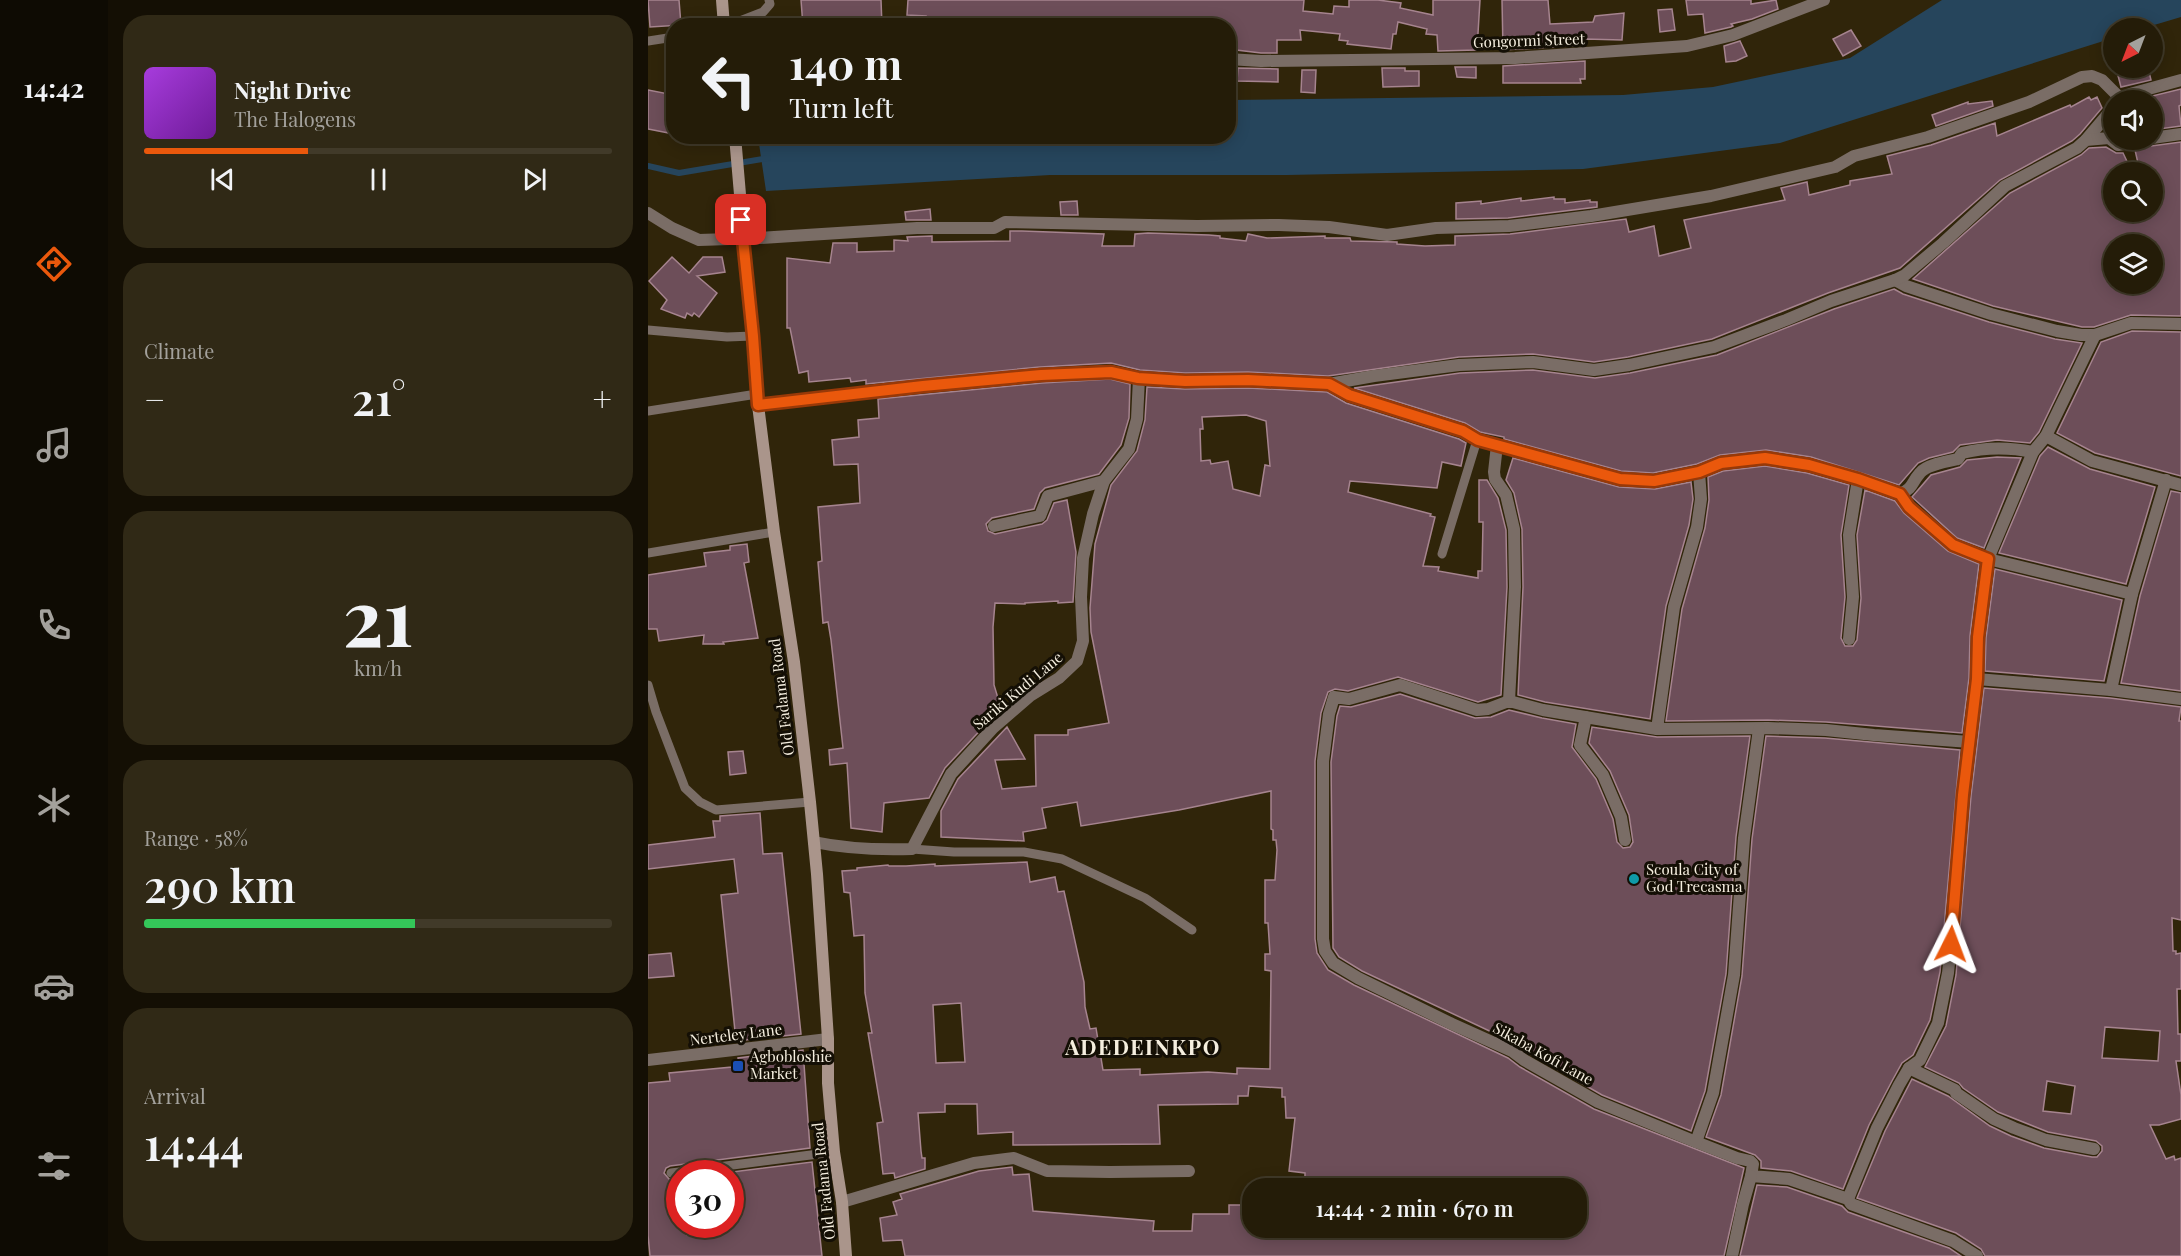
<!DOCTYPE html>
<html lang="en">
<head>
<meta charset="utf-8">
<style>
	:root { --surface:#241c08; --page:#302916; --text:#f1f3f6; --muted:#a3a19c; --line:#413a29; --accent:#ea580c }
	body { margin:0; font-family:"Playfair Display",serif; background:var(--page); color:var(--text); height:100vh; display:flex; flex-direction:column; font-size:22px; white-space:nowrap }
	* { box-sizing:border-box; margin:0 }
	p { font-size:20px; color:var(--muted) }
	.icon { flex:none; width:33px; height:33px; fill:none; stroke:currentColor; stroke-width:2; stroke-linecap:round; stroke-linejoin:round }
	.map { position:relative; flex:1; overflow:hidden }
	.panel { display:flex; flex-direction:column; gap:15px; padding:15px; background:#140f04; width:540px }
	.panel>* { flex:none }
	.guide { position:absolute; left:18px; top:18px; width:570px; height:126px; border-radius:24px; box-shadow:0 3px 15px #0003,0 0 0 2px var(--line); background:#241c08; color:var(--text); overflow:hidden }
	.needle { width:39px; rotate:222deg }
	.tools { position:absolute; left:1455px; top:18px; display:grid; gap:12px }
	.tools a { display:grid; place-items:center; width:60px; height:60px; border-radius:50%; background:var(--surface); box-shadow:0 3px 15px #0003,0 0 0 2px var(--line); font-size:30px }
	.speed { position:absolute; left:18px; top:1160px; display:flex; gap:12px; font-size:30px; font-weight:700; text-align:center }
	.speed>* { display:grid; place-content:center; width:78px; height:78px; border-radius:50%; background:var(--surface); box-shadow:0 3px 15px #0003,0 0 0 2px var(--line); line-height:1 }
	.speed .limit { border:9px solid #d22; background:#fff; color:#111 }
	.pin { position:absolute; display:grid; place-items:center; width:51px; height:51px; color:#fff; margin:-26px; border-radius:12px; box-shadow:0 3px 9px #0006 }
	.me { position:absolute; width:66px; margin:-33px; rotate:3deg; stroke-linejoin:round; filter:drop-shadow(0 0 4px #0008) }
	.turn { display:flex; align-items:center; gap:21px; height:126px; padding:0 24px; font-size:27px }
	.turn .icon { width:78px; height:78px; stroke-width:2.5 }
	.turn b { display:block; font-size:42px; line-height:51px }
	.big { font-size:45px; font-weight:600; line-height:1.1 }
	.panel .tile { flex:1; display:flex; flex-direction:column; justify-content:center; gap:9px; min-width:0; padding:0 21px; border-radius:24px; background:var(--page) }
	.panel .dial { align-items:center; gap:0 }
	.dial b { font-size:78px; line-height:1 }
	.song { display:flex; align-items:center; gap:18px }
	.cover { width:72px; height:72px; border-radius:9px; background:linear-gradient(135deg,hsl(280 70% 55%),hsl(280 70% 35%)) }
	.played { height:6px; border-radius:3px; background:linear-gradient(90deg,var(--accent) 35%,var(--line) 35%) }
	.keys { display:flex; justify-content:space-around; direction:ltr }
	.heat { display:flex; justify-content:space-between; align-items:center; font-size:33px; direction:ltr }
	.charge { height:9px; border-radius:4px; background:linear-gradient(90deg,#34c759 58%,var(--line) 0) }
	.trip { position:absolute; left:594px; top:1178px; width:345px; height:60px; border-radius:24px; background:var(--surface); box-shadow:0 3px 15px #0003,0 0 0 2px var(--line); font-weight:600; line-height:60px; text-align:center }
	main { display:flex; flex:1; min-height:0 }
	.dock { display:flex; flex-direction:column; width:108px; justify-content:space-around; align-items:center; background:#0e0b03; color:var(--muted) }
	.dock .icon { width:42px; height:42px }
	.dock .current { color:var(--accent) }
	.dock b { font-size:27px; color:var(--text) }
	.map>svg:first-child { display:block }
	.water { fill:#26455c }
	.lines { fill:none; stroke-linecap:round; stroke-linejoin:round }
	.stream { stroke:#26455c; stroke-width:6 }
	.building { fill:#6d4e59; stroke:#a6848f; stroke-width:1.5; fill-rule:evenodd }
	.lane { stroke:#7a6d66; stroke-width:9 }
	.street { stroke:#7a6d66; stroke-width:12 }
	.secondary { stroke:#aa958b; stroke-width:12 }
	.route-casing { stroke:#983908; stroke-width:15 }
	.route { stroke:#ea580c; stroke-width:10 }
	.culture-dot { fill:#0f9aa8; stroke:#140f05; stroke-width:2 }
	.transit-dot { fill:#1a4fb4; stroke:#140f05; stroke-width:2 }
	.labels { text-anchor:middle; stroke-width:6; stroke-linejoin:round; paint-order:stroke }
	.street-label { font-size:15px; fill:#f5eedf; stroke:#140f05 }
	.poi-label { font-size:15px; fill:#f5eedf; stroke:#140f05; text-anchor:start }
	.district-label { font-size:21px; font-weight:bold; letter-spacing:1.5px; fill:#f5eedf; stroke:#140f05 }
</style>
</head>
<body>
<main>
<nav class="dock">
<b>14:42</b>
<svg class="icon current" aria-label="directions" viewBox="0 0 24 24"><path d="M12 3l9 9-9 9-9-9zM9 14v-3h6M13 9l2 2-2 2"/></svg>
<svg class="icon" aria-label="music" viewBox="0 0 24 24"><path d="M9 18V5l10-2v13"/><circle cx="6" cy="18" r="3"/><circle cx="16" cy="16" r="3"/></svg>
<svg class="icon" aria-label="phone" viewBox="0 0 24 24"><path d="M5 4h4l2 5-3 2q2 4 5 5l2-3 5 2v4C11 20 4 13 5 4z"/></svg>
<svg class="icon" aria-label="climate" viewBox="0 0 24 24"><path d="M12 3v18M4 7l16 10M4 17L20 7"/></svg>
<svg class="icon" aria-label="car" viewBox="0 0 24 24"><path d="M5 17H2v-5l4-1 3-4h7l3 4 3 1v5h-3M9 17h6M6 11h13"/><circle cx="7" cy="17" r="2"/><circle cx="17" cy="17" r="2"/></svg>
<svg class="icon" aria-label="filters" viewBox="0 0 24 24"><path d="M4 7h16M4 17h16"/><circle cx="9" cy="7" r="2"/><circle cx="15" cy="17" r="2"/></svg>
</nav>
<section class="panel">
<div class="tile">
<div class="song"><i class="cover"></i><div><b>Night Drive</b><p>The Halogens</p></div></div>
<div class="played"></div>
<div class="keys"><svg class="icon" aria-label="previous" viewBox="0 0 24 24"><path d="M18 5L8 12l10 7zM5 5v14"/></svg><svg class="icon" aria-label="pause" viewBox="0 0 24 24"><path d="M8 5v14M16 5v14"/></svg><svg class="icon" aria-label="next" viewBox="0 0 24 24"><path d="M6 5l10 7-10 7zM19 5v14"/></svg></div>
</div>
<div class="tile"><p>Climate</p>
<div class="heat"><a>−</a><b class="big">21°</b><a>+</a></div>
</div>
<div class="tile dial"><b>21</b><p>km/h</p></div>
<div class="tile"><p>Range · 58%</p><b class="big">290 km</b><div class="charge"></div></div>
<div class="tile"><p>Arrival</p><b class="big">14:44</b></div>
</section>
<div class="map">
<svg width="1533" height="1256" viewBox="0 0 1533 1256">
	<rect width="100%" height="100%" fill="#30250a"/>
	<polygon class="water" points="1294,0 1533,0 1533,17 1496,28 1466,28 1465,38 1132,143 935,169 639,175 402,175 118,191 110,137 580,136 581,100 975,95 1065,87 1202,58"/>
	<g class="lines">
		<polyline class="stream" points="0,166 31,173 120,158"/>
	</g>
	<g class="building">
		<polygon points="0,0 31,0 33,25 2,27"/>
		<polygon points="153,0 233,0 234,26 155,26"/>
		<polygon points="260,0 656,0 655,11 685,14 686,6 701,7 701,0 730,0 753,3 752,8 785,15 785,0 832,0 829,50 790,51 789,35 778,34 779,29 750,22 748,34 745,34 743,49 699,44 700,41 691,40 692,34 652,30 653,40 629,40 629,53 613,53 580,49 580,26 276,26 278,16 259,15"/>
		<polygon points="854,0 900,0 902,24 945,22 947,16 976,13 974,40 937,39 937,45 855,50"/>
		<polygon points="1038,0 1103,0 1103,4 1128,0 1130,9 1104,19 1083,24 1085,26 1083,27 1057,33 1055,14 1040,15"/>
		<polygon points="1024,9 1027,30 1012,32 1010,10"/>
		<polygon points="1203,30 1213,46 1195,56 1185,39"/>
		<polygon points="1092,41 1099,56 1088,61 1078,62 1076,46"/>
		<polygon points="937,61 937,79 932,79 933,83 855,83 855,66"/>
		<polygon points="807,67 828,67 828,78 809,77"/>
		<polygon points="590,68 630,69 630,82 589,81"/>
		<polygon points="734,68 757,68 757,71 771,71 771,86 735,87"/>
		<polygon points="1468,68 1500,68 1503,80 1473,87"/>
		<polygon points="654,70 668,70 667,93 653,92"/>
		<polygon points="1533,89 1533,105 1531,106 1533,126 1504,130 1504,96"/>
		<polygon points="0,90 26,95 26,134 0,129"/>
		<polygon points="1441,97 1443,100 1449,97 1454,108 1432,134 1424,141 1352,180 1252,268 1180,293 1064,339 980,357 946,362 885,354 811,357 680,376 600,372 537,373 492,370 463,363 392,367 218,384 218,380 203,382 202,378 161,382 160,371 151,373 142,328 139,328 139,258 182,263 185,243 209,243 209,252 246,251 246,240 260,241 259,237 284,236 284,242 362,241 362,231 374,231 456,234 454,246 486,246 487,234 500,233 561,235 572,236 572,238 598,241 600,234 619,238 677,236 677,238 702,238 703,241 749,242 749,244 777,246 807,245 807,236 862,234 978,219 981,232 1006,226 1011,256 1043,248 1036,220 1137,200 1133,188 1159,182 1161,195 1202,185 1202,181 1244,174 1239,156 1283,145 1347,123 1349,136 1422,105 1423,107"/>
		<polygon points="1344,101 1345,106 1288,126 1284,115 1320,102 1320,104"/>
		<path d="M1533 142V316L1483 315 1446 327H1434L1345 306 1265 279 1362 193 1433 155 1441 148 1458 147 1468 153H1475L1484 172H1466V212H1504V172H1492L1487 150 1503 146ZM1466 244H1504V284H1466Z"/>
		<polygon points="906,197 906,199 917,199 917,203 942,200 942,202 949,202 949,207 860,218 808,219 808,203 833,201 833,204 873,198 873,201"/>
		<polygon points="429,201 430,215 413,215 412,202"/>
		<polygon points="282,209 283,220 258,220 257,212"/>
		<polygon points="24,257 41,273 55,257 74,257 77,272 49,276 69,293 51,317 46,313 44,316 39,313 37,318 13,309 19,300 1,281"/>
		<polygon points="1246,289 1255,294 1341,322 1407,339 1434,343 1391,432 1382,443 1349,440 1312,445 1305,452 1281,458 1270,463 1251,485 1163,457 1118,450 1072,455 1049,464 1005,473 973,471 856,439 856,437 832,432 817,423 706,388 812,373 885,370 947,378 982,373 1069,355 1186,309"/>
		<polygon points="1484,331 1533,332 1533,476 1447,453 1409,433 1453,342"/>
		<polygon points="462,379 482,384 481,418 473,445 451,474 397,488 392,493 386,509 344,518 338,524 340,531 347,534 394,524 399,520 406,503 419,500 428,552 425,602 410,603 410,601 377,603 377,604 347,603 345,627 346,685 353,708 297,768 281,798 236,803 234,832 203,828 199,763 182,765 181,750 195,748 183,640 180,622 175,623 170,562 174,561 170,507 212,503 210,464 186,465 184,440 211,437 210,420 231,418 230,399 394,383"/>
		<path d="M499 387 537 389 600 388 679 392 698 403 811 439 818 443 813 466 794 462 789 488 702 481 700 492 783 514 782 516 787 517 775 566 791 567 790 571 830 578V571H834L835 522H831V480H839L850 498 858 530 859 587 853 695 830 702 750 677 700 691 687 689 680 692 673 713 667 761V939L669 953 680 970 706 985 860 1058 872 1067 946 1109 1096 1168 1076 1256H257L254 1240 235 1241 232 1218 249 1215 245 1202 254 1199 252 1194 331 1171 364 1167 365 1175 381 1174 385 1211 506 1221 505 1231H544L545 1214H581V1205H604V1227H928V1188H657V1173L641 1171 647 1118H638L637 1097H634V1088L601 1086 600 1096H590V1104L510 1105 512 1144 365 1145V1132L330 1134 329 1104H297V1112L270 1113 273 1151 274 1158H277V1169L247 1178 246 1173 235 1174 229 1123 235 1122 220 1033H224L217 993 216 935 206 936 202 893 196 892 194 871 209 870V868L240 865 241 866H258L287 864V866L379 862 382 882 407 877 410 892 416 891 436 982 437 1007 442 1029 448 1028 455 1070 492 1069V1075L560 1072 589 1074V1068L622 1069 623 971 617 970V954H622L620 923H617V880H627L629 850 628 840H625V830L623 829V791L531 810 433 826 429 802 394 808 398 828 375 832 376 841 293 837V811L310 779 359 727 377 759 347 760 354 789 388 786 387 735H420V730L461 723 443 632 442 608 447 544 463 485 489 451 497 420ZM598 415 618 421 622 466 617 465 612 496 585 489 580 461 563 464 562 460 553 461 552 429H555L554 417ZM313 1003 317 1062 288 1063 285 1005Z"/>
		<polygon points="1400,447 1442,469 1507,487 1478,584 1351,553 1392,456"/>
		<polygon points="1349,457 1373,458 1336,548 1309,538 1264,497 1283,475 1312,467 1319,460"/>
		<polygon points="865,458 971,487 1007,489 1043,482 1045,499 1041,525 1018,606 1002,719 897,702 870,695 875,587 874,529 866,493 858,480"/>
		<polygon points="1117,466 1159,473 1201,485 1193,535 1197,597 1193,638 1197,646 1205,646 1209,640 1213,598 1209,535 1217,490 1247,501 1256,513 1300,551 1331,564 1322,636 1321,678 1314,733 1178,722 1120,720 1018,721 1034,609 1057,528 1061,500 1060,477 1075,471"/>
		<polygon points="1523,491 1533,493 1533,691 1473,683 1492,596"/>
		<polygon points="99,544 101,562 96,563 110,638 75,642 76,644 55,644 56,635 11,641 9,629 0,629 0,575 58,566 56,553 82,550 82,546"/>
		<polygon points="1347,569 1474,600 1456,681 1337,671 1338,638"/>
		<path d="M1336 688 1462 698 1533 707 1531 721H1533V920L1524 918 1525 951H1528V954L1533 953V989H1529L1530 1034H1533V1061H1528L1533 1095V1119L1511 1125H1502L1518 1159 1526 1156 1527 1160 1533 1158V1256H1337L1333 1249 1308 1233 1209 1198 1237 1131 1264 1079 1300 1096 1342 1126 1363 1136 1396 1148 1444 1157H1449L1454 1151V1146L1448 1141 1400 1132 1350 1112 1315 1088 1311 1083 1277 1067 1298 1026 1308 975 1323 796ZM1457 1027 1512 1031 1510 1061 1454 1058ZM1399 1081 1427 1086 1423 1114 1395 1111Z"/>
		<polygon points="752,694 827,718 843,717 861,710 894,718 928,724 924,747 948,779 965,819 969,842 975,848 982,847 985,842 981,815 962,771 941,743 944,727 1009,737 1102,736 1088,837 1078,974 1057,1091 1043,1131 954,1095 881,1053 867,1043 714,971 691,957 685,948 683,762 689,716 692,706 703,707"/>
		<polygon points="1118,736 1177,738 1312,750 1292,972 1282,1020 1265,1055 1254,1063 1244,1081 1221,1125 1195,1189 1143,1171 1113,1168 1113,1161 1107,1155 1058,1137 1073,1095 1094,976 1104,839"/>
		<polygon points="95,751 98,773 82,775 80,752"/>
		<polygon points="112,813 115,854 134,853 153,1034 88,1041 73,895 90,893 86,859 0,869 0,845 67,837 65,821 72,821 72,816"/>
		<polygon points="23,953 26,976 0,978 0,955"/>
		<polygon points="155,1050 162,1148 22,1166 18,1168 16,1173 21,1179 32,1179 32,1224 37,1224 39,1235 72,1232 72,1224 82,1224 82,1173 76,1173 164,1162 174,1256 2,1256 0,1235 0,1083 22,1081 21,1073 84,1067 84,1065 91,1065 90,1058"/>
		<polygon points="1109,1185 1139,1187 1194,1206 1200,1212 1301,1248 1313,1256 1092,1256"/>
	</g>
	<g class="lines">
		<g class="lane">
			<polyline points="79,26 115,12 122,4 121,0"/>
			<polyline points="0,41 26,37"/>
			<polyline points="0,330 79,337 105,336"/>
			<polyline points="0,411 109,394"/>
			<polyline points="0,553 126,532"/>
			<polyline points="794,554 829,440"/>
			<polyline points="0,685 8,712 37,788 52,802 68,810 162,802"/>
			<polyline points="264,849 306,852 376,852 414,859 497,898 544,930"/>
			<polyline points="23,1173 186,1152"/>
		</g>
		<g class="street">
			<polyline points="580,59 613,61 867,58 1039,46 1085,35 1176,0"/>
			<polyline points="1474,100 1482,94 1533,80"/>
			<polyline points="1504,138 1533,134"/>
			<polyline points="1438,140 1466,107"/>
			<polyline points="0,213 24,228 51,240 112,238 269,228 346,228 357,222 549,226 631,225 681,227 739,235 788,228 861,226 943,216 1063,196 1187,167 1206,156 1280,137 1381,102 1434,77 1444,76 1454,80 1474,100"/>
			<polyline points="1247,280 1258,286 1343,314 1409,331 1433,335 1447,335 1483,323 1533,324"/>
			<polyline points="681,384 701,395 815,431 829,440 972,479 1006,481 1051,472 1073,463 1117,458 1161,465 1210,479 1252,494 1261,507 1305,545 1340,559 1484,594"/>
			<polyline points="110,405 251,388 393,375 463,371 491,378 537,381 600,380 681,384 726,376 811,365 885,362 946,370 981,365 1066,347 1138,320 1183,301 1247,280 1257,275 1295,243 1357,186 1429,148 1438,140 1461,138 1470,145 1497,140"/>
			<polyline points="1398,436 1444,461 1533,485"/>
			<polyline points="849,445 846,472 847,479 858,495 866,529 867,587 861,701"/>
			<path d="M1252 494C1266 488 1263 483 1272 473 1278 465 1300 461 1310 459L1314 453C1338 447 1360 447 1385 452"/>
			<polyline points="346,526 392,516 400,496 456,481"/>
			<polyline points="1201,639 1205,597 1201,535 1210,479"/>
			<polyline points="1329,679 1463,690 1533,699"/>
			<polyline points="1463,690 1484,594 1518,480"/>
			<polyline points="938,717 932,745 955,775 973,817 977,840"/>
			<polyline points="1009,729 1026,607 1049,527 1053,499 1051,472"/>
			<polyline points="1322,742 1226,735 1178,730 1120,728 1009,729 895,710 861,701 840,709 829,710 752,685 701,699 686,697 681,714 675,761 675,939 677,951 685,963 710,978 804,1024 864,1051 876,1060 950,1102 1048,1142 1089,1158 1102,1161 1105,1164 1103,1176 1141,1179 1200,1199 1203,1204 1305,1241 1329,1256"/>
			<path d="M166 842C199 849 231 850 264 849L303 774 345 728 382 696 411 678 429 661 435 641 433 597 435 558 445 514 456 481 481 449 489 419 491 378"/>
			<polyline points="0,1060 180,1039"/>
			<polyline points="1261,1068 1307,1090 1308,1093 1346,1119 1366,1128 1398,1140 1446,1149"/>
			<polyline points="1048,1142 1065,1093 1086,975 1096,838 1111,729"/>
			<polyline points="1200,1199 1229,1128 1251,1085 1261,1068 1272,1060 1290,1023 1300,973 1303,944 1315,795 1329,679 1330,637 1340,559 1385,452 1398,436 1447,335"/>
			<polyline points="194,1202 326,1163 366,1158 399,1171 462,1172 541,1171"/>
			<polyline points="1084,1256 1095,1204 1103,1176"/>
		</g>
		<g class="secondary">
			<polyline points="74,0 76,26"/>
			<polyline points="87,136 110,405 126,532 146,662 162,802 169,874 180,1039 180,1083 186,1152 194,1202 198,1256"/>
		</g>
	</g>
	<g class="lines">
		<g class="route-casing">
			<polyline id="route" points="93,220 105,336 110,405 275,386 393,375 463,372 490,378 537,381 600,380 681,384 701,395 815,431 830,440 972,479 1006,481 1051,472 1073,463 1117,458 1161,465 1210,479 1252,494 1261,507 1305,545 1340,559 1330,637 1329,679 1315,795 1303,944"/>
		</g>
		<use href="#route" class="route"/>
	</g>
	<circle class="culture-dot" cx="986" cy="879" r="6"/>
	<rect class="transit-dot" x="84" y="1060" width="12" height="12" rx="3"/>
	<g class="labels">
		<g class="street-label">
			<text transform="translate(881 41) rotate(-2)" y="5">Gongormi Street</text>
			<text transform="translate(370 691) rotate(-40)" y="5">Sariki Kudi Lane</text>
			<text transform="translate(134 697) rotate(-97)" y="5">Old Fadama Road</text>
			<text transform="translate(88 1035) rotate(-7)" y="5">Nerteley Lane</text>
			<text transform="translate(895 1054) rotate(29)" y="5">Sikaba Kofi Lane</text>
			<text transform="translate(176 1181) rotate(-96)" y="5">Old Fadama Road</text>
		</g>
		<g class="poi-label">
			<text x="998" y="875">Scoula City of<tspan x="998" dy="17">God Trecasma</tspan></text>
			<text x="102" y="1062">Agbobloshie<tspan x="102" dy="17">Market</tspan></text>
		</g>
		<g class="district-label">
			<text x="495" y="1055">ADEDEINKPO</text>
		</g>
	</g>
</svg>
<div class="tools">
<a><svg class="needle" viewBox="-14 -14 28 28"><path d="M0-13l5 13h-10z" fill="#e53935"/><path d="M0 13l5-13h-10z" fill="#a3a19c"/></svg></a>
<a><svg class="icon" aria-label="sound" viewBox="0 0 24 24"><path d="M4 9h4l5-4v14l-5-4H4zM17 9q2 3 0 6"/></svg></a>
<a><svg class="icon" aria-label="search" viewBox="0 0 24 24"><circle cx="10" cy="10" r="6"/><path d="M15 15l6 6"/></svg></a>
<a><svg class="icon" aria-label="layers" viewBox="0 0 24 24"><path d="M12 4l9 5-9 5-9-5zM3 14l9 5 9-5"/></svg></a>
</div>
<div class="speed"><div class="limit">30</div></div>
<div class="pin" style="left:93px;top:220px;background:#d93025"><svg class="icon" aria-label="arrive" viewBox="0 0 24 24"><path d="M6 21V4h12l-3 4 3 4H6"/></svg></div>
<svg class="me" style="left:1303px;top:944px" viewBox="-20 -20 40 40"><path d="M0-17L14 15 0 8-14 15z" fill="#ea580c" stroke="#fff" stroke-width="4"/></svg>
<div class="trip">14:44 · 2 min · 670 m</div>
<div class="guide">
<div class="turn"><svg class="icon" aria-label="left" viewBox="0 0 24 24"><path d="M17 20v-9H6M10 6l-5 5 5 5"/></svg><div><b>140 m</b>Turn left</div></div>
</div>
</div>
</main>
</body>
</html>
